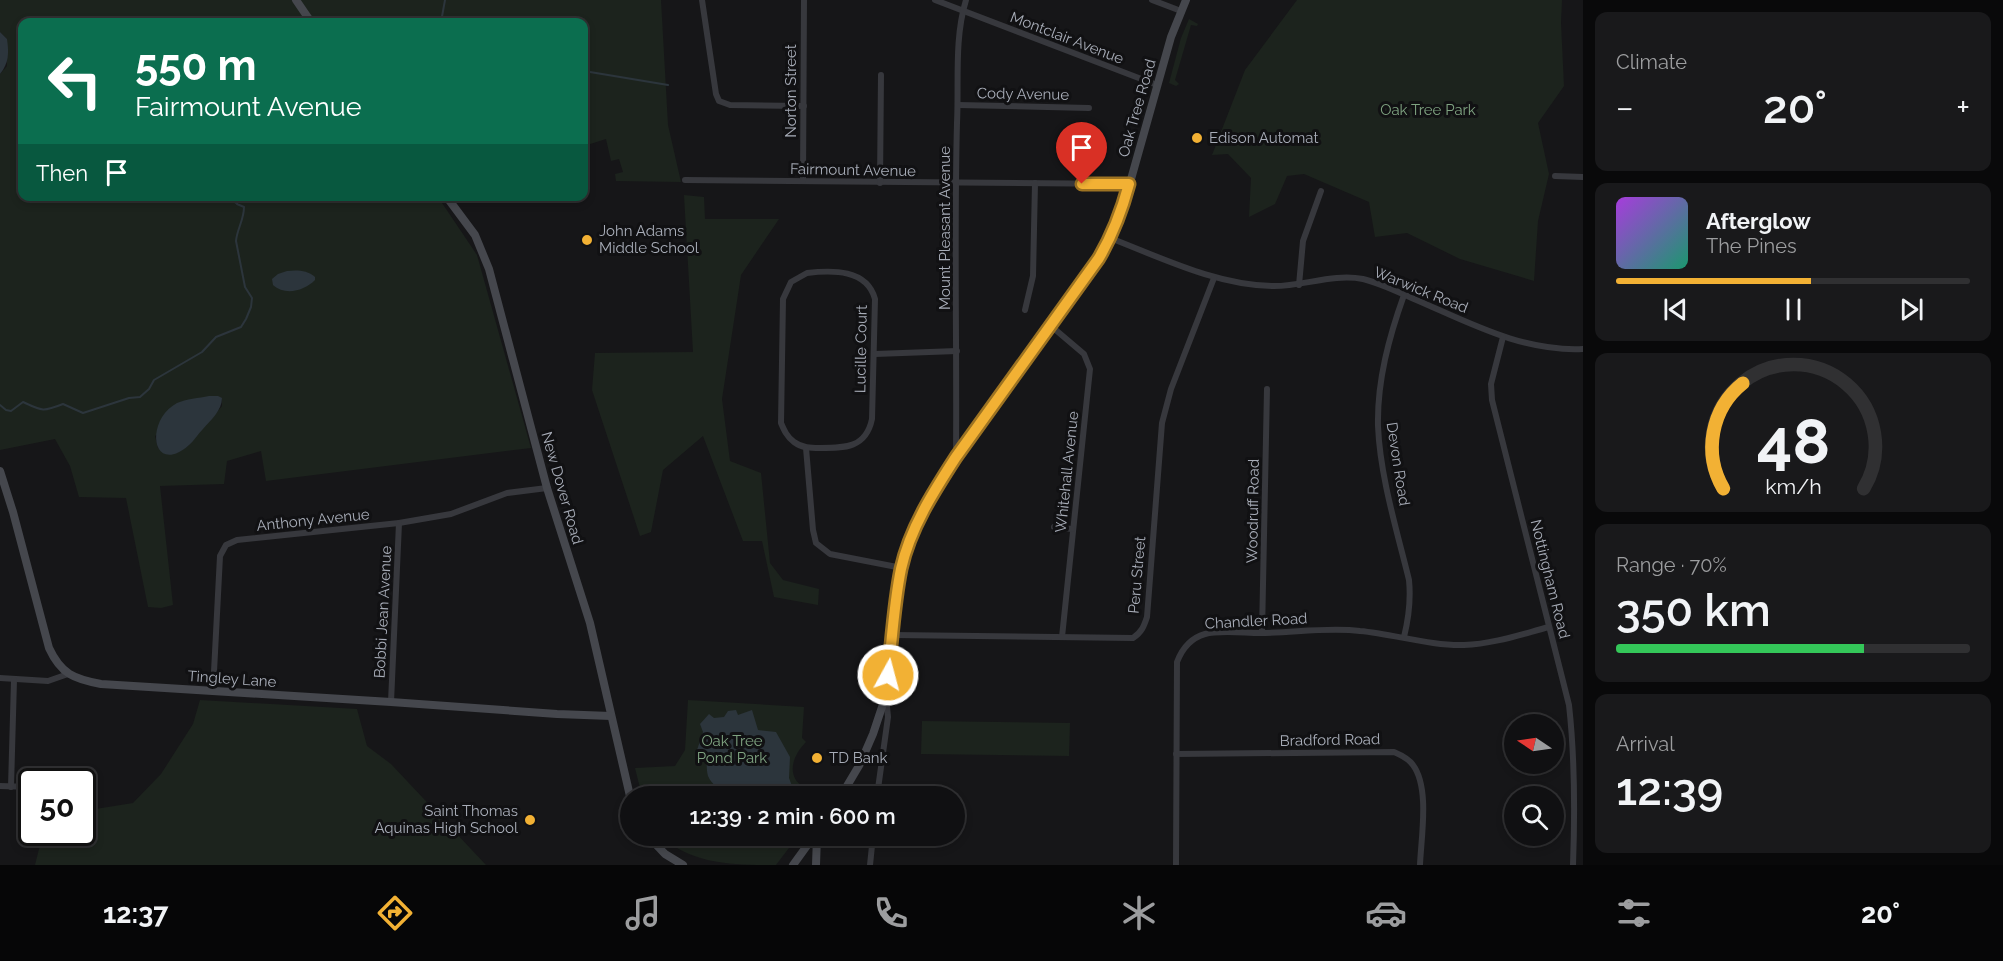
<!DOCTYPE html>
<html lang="en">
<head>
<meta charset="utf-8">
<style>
	:root { --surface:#101012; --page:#19191b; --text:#f1f3f6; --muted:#9c9d9f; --line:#303032; --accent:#f2b134 }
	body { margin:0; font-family:Raleway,sans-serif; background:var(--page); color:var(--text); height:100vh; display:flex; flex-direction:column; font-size:22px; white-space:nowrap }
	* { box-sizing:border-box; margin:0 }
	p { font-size:20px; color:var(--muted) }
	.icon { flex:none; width:33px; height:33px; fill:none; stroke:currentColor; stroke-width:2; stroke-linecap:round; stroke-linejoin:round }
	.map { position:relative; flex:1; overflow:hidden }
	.side { display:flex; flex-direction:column; gap:12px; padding:12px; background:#09090a; width:420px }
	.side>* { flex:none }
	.top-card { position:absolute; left:18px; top:18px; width:570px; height:183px; border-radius:12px; box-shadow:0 3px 9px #0003,0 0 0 2px var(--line); background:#0b6e4f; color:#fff; overflow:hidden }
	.needle { width:39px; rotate:283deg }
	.fabs { position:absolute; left:1504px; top:714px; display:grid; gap:12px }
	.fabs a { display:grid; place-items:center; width:60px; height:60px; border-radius:50%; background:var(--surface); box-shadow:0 3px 9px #0003,0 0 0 2px var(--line); font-size:30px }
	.speed { position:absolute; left:18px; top:768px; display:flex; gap:12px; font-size:30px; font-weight:700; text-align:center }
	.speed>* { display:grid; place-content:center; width:78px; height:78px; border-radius:50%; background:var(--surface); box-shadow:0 3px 9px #0003,0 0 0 2px var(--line); line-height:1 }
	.speed .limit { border:3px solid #111; border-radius:9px; background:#fff; color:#111 }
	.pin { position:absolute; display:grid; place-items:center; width:51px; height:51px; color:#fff; margin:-62px -26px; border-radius:50% 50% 50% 0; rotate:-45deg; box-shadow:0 0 6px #0007 }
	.pin .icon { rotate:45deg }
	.me { position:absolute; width:66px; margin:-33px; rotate:7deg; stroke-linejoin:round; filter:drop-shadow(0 0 4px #0008) }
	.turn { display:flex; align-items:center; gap:21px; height:126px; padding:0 18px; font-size:27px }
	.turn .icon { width:78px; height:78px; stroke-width:2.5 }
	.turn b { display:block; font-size:42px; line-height:51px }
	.then { display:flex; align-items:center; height:57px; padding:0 18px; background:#0003; gap:12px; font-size:22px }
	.big { font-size:45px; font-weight:600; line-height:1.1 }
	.side .card { flex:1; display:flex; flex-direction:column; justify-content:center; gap:9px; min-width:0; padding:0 21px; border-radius:12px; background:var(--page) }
	.side .dial { align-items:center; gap:0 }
	.dial svg { height:156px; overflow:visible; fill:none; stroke:var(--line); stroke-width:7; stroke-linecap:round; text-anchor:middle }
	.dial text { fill:var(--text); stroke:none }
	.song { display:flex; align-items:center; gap:18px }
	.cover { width:72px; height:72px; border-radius:9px; background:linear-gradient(135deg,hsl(280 70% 55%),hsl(160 70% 35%)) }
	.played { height:6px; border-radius:3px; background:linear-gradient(90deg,var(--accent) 55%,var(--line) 55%) }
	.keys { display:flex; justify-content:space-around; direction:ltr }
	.heat { display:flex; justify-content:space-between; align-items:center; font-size:33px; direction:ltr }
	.charge { height:9px; border-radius:4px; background:linear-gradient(90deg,#34c759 70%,var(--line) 0) }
	.trip { position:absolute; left:620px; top:786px; width:345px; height:60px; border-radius:30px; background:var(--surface); box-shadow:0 3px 9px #0003,0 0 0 2px var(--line); font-weight:600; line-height:60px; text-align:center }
	.tab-bar { display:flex; height:96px; justify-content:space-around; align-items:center; background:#060607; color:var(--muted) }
	.tab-bar .icon { width:42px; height:42px }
	.tab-bar .current { color:var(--accent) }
	.tab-bar b { font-size:27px; color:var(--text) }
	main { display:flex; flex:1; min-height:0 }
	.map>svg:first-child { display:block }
	.green { fill:#1c231d; fill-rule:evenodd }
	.water { fill:#2c353c }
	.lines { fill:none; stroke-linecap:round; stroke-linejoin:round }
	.stream { stroke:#2c353c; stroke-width:2 }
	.street { stroke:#37383d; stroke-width:6 }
	.secondary { stroke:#45474d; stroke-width:8 }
	.route-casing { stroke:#9d7322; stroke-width:15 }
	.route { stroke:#f2b134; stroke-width:10 }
	.poi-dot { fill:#f2b134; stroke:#111113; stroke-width:2 }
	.labels { text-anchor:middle; stroke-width:6; stroke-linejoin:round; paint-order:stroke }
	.street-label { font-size:15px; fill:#a8adb8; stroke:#111113 }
	.park-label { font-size:15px; fill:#7fa381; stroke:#111113 }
	.poi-label { font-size:15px; fill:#a8adb8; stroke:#111113; text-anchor:start }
</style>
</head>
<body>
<main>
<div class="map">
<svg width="1583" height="865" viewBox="0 0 1583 865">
	<rect width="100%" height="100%" fill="#161618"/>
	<g class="green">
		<path d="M0 0H661L668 125 681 182 616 181 615 174 623 172 619 159 611 161 606 139 584 146V22H22V196L438 197 477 255 531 448 266 481 261 451 227 461 224 484 160 486 173 605 161 608 148 607 126 498 79 497 70 466 55 439 0 450V74L7 66V39L0 32ZM222 398V406L188 446 177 453 158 448 155 436Z"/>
		<polygon points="1297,0 1562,0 1561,23 1564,86 1538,123 1549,174 1538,221 1534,281 1460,259 1407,233 1375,237 1369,202 1304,174 1287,176 1275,204 1249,217 1251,178 1228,154 1212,155 1245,70"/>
		<polygon points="1189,19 1198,24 1197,26 1191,25 1175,80 1179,84 1176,86 1169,83 1181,38"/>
		<polygon points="684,195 704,197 705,219 779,219 741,275 722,399 730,461 761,473 770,563 783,580 819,589 818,605 774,597 762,541 743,541 703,436 663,470 651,532 640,536 592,390 595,353 693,352"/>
		<polygon points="200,700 357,709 367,746 391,764 486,865 35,865 43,833 82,832 83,811 133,803 161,774 193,724"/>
		<path d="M688 700 804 707 802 738 806 742C793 755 785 776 804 787L798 796H642L635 768 675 766 685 750Z"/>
		<polygon points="922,721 1070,723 1069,756 921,754"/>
		<path d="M662 836H798L776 865C735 865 691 865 662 836Z"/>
	</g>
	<g class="water">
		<path d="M0 32 7 39C9 53 9 63 0 74Z"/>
		<path d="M287 271C297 270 307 270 315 277V280C304 291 285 296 273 285L272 279 278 274Z"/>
		<path d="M209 396H218L222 398C222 410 211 420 203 429 198 434 194 441 188 446 152 476 144 421 177 403 186 399 199 398 209 396Z"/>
		<path d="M736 710 738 715 752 710 758 730 776 732 790 757 789 778 792 786 790 796C766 797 720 803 708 776 706 769 707 760 707 753L697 750 703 732 700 724 709 714 714 718 724 717 728 711Z"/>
	</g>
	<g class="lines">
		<g class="stream">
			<polyline points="441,22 445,0"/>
			<polyline points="584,71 668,85"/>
			<polyline points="231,196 233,201 236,203"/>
			<path d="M0 405 6 410 11 411 23 402C42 411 43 412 63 404L83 413 129 398 140 397 149 389 154 380 202 352 216 337 241 327 246 319 251 307 252 298 245 287 236 241C237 229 244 220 244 207L237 204 239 196"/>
		</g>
		<g class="street">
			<polyline points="702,0 716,94 719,101 730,105 804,106"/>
			<polyline points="935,0 1157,85"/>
			<polyline points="1152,0 1181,11"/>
			<polyline points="958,105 1089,108"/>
			<polyline points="1555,176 1583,177"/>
			<polyline points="685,180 1129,184"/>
			<polyline points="803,181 804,0"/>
			<polyline points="880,183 881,75"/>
			<path d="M1110 238C1162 258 1216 285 1272 286 1301 287 1333 273 1363 279 1380 283 1398 292 1414 299 1468 322 1522 352 1583 349"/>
			<path d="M807 273C832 270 867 269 875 299L872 419C866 448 845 448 820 448 811 448 802 448 794 442 787 437 784 430 781 423L783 299 791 282Z"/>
			<polyline points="1299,285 1303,241 1321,191"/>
			<polyline points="1025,310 1033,276 1035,183"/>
			<polyline points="1051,326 1084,354 1090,369 1062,637"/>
			<path d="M1503 337 1491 384 1492 400 1569 705C1575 759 1575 811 1573 865"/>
			<polyline points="875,354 957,351"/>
			<polyline points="806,448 813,530 816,543 830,554 902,568"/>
			<path d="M956 456C957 345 954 234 957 123 959 83 954 39 966 0"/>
			<polyline points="1054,527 1072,529"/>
			<polyline points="1262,633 1267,389"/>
			<path d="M893 635 1133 638C1142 632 1144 626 1147 617L1162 423 1171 389 1214 278"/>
			<path d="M1404 637C1409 617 1411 600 1409 580 1397 531 1380 476 1378 426 1377 381 1389 337 1404 295"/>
			<polyline points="0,678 48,681 68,674"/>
			<polyline points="213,691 220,556 226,545 237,540 399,523 451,514 507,493 547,488"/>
			<polyline points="391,702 399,523"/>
			<path d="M1176 754 1394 752C1401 755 1409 759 1413 765 1430 788 1421 838 1420 865"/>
			<polyline points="0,786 32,787"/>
			<polyline points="82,786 90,791"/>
			<polyline points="11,787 14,680"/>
			<polyline points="877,796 888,717 886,696"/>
			<polyline points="870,865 873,836"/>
			<path d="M1176 865 1177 662C1182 649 1191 638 1205 634 1219 630 1244 633 1260 633 1293 633 1327 627 1360 631 1394 634 1430 646 1464 645 1493 644 1522 634 1549 627"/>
		</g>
		<g class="secondary">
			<polyline points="296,0 311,22"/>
			<polyline points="446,196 475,235 489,269 547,488 590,623 630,796"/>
			<path d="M0 471 13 512 49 648C61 674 74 679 101 684L391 702 557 714 611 716"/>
			<polyline points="841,796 860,764 873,734 883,704 902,568 918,521 956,457 1051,326 1099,258 1110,238 1126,197 1171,37 1186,0"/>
			<polyline points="648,836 665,854 683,865"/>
			<polyline points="793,865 814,836"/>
			<polyline points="816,865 817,836"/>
		</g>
	</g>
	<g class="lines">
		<g class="route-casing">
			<path id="route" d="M888 675C892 640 894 603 901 569 910 528 934 491 956 457L1099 258C1113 234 1122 210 1129 184H1082"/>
		</g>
		<use href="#route" class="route"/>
	</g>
	<g class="poi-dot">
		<circle cx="1197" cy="138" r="6"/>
		<circle cx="587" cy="240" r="6"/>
		<circle cx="817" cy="758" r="6"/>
		<circle cx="530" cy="820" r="6"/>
	</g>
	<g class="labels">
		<g class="street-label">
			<text transform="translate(1067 38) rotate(21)" y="5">Montclair Avenue</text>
			<text transform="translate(791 91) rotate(-90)" y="5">Norton Street</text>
			<text transform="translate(1023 94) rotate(1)" y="5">Cody Avenue</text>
			<text transform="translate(1137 108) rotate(-74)" y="5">Oak Tree Road</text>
			<text transform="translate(853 170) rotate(1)" y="5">Fairmount Avenue</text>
			<text transform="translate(945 228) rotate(-90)" y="5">Mount Pleasant Avenue</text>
			<text transform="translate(1421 290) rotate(22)" y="5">Warwick Road</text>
			<text transform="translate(861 349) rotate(-89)" y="5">Lucille Court</text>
			<text transform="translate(1398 464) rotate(81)" y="5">Devon Road</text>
			<text transform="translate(1067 472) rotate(-84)" y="5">Whitehall Avenue</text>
			<text transform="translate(562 488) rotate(74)" y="5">New Dover Road</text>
			<text transform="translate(1253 511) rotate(-89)" y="5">Woodruff Road</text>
			<text transform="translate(313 520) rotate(-6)" y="5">Anthony Avenue</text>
			<text transform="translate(1137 575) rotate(-85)" y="5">Peru Street</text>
			<text transform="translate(1550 579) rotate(76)" y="5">Nottingham Road</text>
			<text transform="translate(383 612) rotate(-87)" y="5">Bobbi Jean Avenue</text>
			<text transform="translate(1256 621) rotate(-3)" y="5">Chandler Road</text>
			<text transform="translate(232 679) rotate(4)" y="5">Tingley Lane</text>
			<text transform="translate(1330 740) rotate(-1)" y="5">Bradford Road</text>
		</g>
		<g class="park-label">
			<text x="1428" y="115">Oak Tree Park</text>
			<text x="732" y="746">Oak Tree<tspan x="732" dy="17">Pond Park</tspan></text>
		</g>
		<g class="poi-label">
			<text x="1209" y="143">Edison Automat</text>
			<text x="599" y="236">John Adams<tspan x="599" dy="17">Middle School</tspan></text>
			<text x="829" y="763">TD Bank</text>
			<text x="518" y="816" text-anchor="end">Saint Thomas<tspan x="518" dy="17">Aquinas High School</tspan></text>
		</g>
	</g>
</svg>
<div class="fabs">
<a><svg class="needle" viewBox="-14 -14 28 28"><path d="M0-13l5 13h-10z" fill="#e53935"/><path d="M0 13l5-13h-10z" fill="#9c9d9f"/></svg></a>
<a><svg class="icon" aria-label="search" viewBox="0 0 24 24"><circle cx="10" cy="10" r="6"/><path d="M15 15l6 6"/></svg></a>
</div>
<div class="speed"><div class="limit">50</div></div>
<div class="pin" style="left:1082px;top:184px;background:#d93025"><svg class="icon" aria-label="arrive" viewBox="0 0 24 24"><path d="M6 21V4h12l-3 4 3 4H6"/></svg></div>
<svg class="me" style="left:888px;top:675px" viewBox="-20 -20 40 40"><circle r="17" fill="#f2b134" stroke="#fff" stroke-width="3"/><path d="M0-11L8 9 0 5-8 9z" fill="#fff"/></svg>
<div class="trip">12:39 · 2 min · 600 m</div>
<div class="top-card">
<div class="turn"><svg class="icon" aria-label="left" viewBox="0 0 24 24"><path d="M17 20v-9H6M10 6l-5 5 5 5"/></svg><div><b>550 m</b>Fairmount Avenue</div></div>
<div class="then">Then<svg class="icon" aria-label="arrive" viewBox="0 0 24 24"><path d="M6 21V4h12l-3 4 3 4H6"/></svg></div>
</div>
</div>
<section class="side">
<div class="card"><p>Climate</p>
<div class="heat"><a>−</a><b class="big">20°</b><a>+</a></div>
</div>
<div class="card">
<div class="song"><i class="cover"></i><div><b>Afterglow</b><p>The Pines</p></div></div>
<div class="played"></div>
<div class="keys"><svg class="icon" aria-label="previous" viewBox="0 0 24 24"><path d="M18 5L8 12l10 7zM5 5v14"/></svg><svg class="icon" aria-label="pause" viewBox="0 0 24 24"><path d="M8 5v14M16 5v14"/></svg><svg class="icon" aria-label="next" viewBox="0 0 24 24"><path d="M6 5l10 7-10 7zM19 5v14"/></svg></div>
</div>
<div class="card dial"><svg viewBox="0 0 100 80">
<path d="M14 69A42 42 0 1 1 86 69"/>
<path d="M14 69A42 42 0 0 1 24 15" stroke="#f2b134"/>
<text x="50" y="56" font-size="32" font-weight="700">48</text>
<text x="50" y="72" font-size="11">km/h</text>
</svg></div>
<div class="card"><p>Range · 70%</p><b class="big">350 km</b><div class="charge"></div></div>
<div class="card"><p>Arrival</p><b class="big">12:39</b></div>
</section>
</main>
<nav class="tab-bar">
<b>12:37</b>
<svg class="icon current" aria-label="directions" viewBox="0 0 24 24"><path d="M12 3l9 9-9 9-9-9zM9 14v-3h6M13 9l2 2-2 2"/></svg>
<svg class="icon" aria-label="music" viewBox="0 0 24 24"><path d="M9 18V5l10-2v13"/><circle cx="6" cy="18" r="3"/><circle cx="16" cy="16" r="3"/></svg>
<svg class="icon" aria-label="phone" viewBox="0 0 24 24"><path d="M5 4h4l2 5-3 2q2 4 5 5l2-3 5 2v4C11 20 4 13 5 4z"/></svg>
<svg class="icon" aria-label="climate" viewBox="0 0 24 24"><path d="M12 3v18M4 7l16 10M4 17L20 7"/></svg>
<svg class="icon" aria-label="car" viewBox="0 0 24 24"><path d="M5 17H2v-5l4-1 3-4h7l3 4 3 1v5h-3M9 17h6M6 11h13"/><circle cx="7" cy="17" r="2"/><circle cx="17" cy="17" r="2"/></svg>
<svg class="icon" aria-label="filters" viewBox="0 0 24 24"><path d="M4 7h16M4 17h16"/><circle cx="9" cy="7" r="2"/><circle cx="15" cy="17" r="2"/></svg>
<b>20°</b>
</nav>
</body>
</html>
